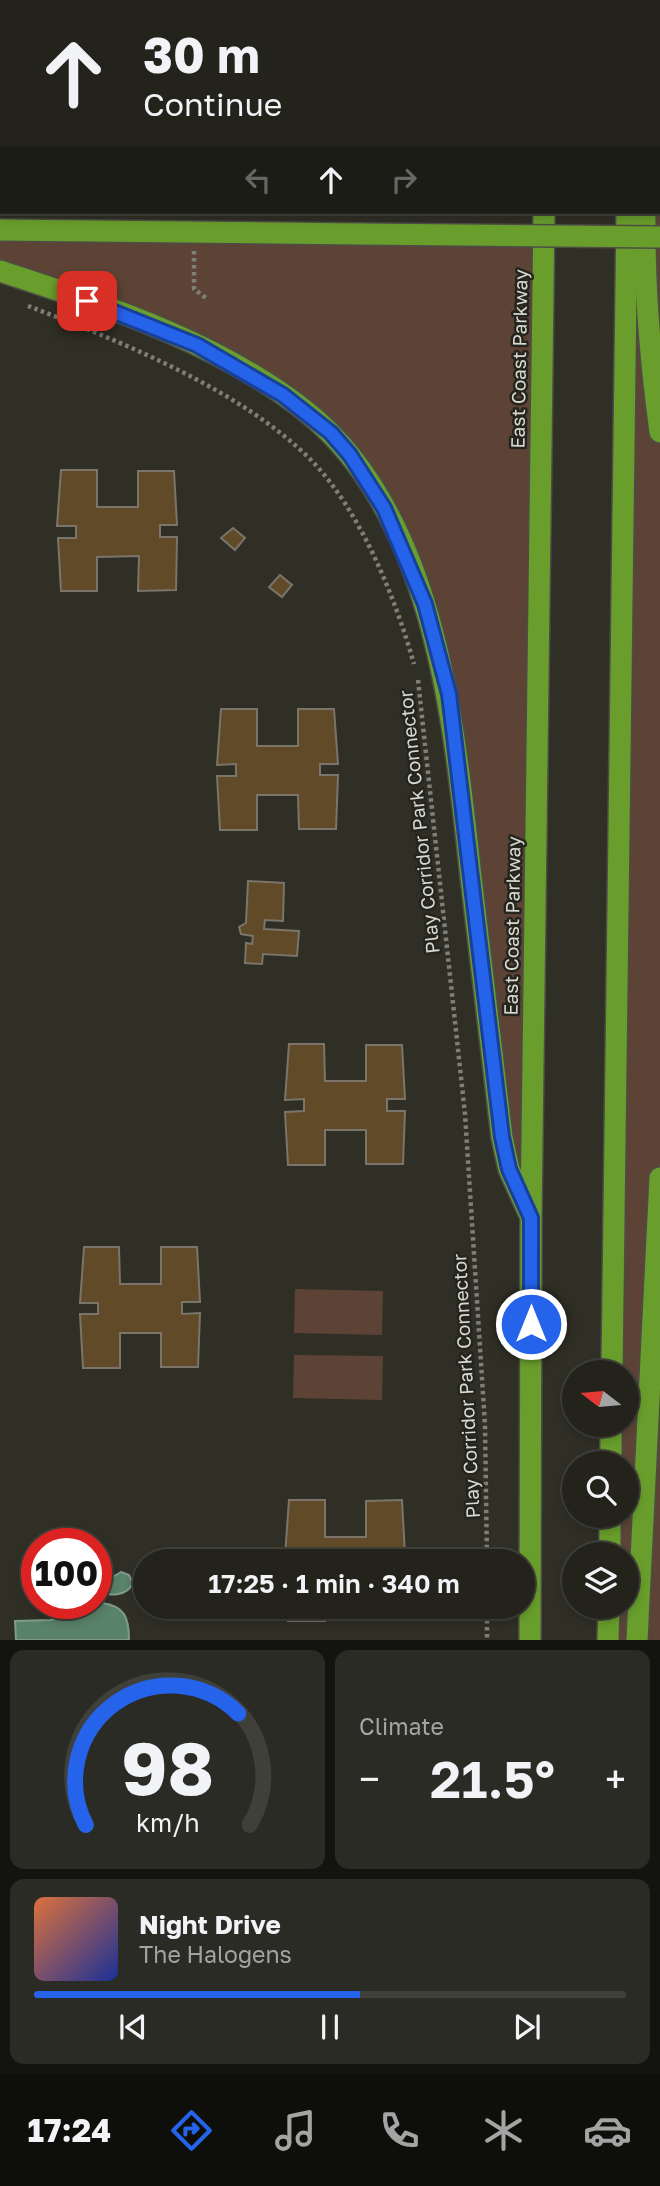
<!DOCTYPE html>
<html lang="en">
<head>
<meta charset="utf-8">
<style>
	:root { --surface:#23231c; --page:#2b2b25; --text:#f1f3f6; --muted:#a3a4a3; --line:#40403b; --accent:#2563eb }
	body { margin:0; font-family:"Golos Text",sans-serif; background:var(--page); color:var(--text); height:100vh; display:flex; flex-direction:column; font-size:26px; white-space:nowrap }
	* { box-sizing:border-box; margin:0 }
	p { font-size:23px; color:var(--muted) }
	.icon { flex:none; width:38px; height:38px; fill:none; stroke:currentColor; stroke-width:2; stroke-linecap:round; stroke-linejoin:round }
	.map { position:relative; height:1640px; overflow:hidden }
	.sheet { display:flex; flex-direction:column; gap:10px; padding:10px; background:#13130f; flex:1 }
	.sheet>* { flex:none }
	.hud { position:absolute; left:0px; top:0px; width:662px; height:214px; box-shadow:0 4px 10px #0003,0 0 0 2px var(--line); background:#23231c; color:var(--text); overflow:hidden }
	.needle { width:46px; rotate:286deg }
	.controls { position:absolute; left:562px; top:1360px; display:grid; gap:14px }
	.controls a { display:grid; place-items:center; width:77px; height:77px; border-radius:50%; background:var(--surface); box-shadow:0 4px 10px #0003,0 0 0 2px var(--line); font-size:35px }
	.speed { position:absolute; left:21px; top:1528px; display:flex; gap:14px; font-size:35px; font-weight:700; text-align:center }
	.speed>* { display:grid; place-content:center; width:91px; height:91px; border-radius:50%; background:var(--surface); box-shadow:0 4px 10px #0003,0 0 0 2px var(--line); line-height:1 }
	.speed .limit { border:10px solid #d22; background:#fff; color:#111 }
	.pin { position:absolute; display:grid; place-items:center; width:60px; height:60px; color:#fff; margin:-30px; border-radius:14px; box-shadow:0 4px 10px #0006 }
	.me { position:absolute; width:77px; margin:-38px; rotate:0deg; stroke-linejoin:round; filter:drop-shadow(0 0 5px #0008) }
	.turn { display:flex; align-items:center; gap:24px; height:147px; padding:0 28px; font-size:32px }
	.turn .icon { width:91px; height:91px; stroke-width:2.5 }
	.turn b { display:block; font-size:49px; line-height:60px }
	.lanes { display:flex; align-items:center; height:66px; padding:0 28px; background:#0003; justify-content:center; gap:35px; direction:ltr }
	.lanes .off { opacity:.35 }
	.big { font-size:52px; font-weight:600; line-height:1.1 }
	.sheet .tile { flex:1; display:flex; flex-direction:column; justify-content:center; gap:10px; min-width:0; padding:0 24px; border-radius:14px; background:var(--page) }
	.sheet .dial { align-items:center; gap:0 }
	.dial svg { height:182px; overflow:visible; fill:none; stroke:var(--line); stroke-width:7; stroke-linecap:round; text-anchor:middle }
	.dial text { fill:var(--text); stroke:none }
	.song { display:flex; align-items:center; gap:21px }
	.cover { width:84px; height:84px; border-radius:10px; background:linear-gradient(135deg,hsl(20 70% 55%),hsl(230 70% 35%)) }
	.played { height:7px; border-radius:4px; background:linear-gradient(90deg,var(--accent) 55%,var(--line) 55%) }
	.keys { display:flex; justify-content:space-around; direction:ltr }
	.heat { display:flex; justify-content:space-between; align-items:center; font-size:38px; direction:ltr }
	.sheet .tiles { flex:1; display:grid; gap:10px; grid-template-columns:1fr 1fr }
	.tile:last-child { grid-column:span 2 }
	.trip { position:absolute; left:133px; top:1549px; width:402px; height:70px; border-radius:35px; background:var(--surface); box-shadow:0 4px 10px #0003,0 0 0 2px var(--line); font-weight:600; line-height:70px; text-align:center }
	.dock { display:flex; height:112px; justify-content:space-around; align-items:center; background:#0e0e0b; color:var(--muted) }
	.dock .icon { width:49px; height:49px }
	.dock .active { color:var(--accent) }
	.dock b { font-size:32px; color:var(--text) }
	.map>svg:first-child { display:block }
	.green { fill:#5c4335 }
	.water { fill:#59826a; stroke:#7f9c8a; stroke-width:2 }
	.building { fill:#614a27; stroke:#7a746b; stroke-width:2 }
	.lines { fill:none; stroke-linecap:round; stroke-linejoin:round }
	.primary-casing { stroke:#4d4d46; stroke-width:24 }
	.highway-casing { stroke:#4d4d46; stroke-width:24 }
	.path { stroke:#7f7f78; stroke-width:4.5; stroke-dasharray:3.5 3.5; stroke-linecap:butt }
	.primary { stroke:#6b8a42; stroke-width:21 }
	.highway { stroke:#699e2c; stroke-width:21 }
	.highway-bridge-casing { stroke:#4d4d46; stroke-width:24; stroke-linecap:butt }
	.highway-bridge { stroke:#699e2c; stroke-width:21 }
	.route-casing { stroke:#184099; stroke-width:18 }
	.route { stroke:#2563eb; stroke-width:12 }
	.labels { text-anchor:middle; stroke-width:5; stroke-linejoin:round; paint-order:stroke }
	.street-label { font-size:19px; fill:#d9d9d4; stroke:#25251d }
</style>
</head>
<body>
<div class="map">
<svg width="660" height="1640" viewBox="0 0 660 1640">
	<rect width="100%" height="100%" fill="#2f2f26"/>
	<g class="green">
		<polygon points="57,0 544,0 57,2"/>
		<polygon points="626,0 660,0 660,1640 608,1640 609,1607 626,1606 626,1554 609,1554 610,1516 626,1516 626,1463 611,1463 611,1425 626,1424 626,1372 612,1372 626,212 660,212 660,2"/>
		<polygon points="0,230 543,234 531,1216 510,1169 449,694 369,482 257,377 0,271"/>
		<polygon points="295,1289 383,1291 382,1335 294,1333"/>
		<polygon points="294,1355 383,1356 382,1400 293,1398"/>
	</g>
	<g class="water">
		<path d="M121 1572 129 1575 133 1583C127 1597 109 1596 96 1592V1578H111Z"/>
		<path d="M102 1603C125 1606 129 1618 129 1640H16L15 1621 51 1620Z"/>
	</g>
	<g class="building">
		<polygon points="61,470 97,470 97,507 138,507 138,471 174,471 177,525 160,525 160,537 177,537 176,590 138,591 139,556 97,557 97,591 61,591 58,538 76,538 76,526 57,526"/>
		<polygon points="233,528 245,538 235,550 221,538"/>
		<polygon points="280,575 292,585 282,597 269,587"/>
		<polygon points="221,709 257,709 257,746 298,746 298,709 334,709 338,764 320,764 320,775 338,775 336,829 299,829 298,795 257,795 257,830 220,830 217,776 236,776 236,764 217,765"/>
		<polygon points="248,881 284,883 283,921 265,920 264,929 299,931 297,956 263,954 262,964 245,963 246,943 252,944 253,936 241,934 239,927 246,923"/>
		<polygon points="289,1044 324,1044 325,1081 366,1081 366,1045 402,1045 405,1099 387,1099 387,1111 405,1111 403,1164 366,1164 366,1130 325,1130 325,1165 288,1165 285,1112 304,1111 304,1099 285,1100"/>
		<polygon points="84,1247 119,1247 120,1284 161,1284 161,1247 197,1247 200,1302 182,1302 182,1314 200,1313 198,1367 161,1367 161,1333 120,1333 120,1368 83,1368 80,1314 98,1314 98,1303 80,1303"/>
		<polygon points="289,1500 325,1500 325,1537 366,1537 366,1501 402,1500 405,1555 388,1555 388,1561 304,1561 304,1556 285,1556"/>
		<rect x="288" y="1606" width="37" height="15"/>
		<rect x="366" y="1606" width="37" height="14"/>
	</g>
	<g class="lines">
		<g class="primary-casing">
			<polyline id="primary" points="0,186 2,186"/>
		</g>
		<g class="highway-casing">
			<g id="highway">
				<polyline points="142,0 143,2"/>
				<polyline points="501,0 502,2"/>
				<polyline points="544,0 544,2"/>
				<polyline points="626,0 626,2"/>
				<polyline points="57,2 57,0"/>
				<polyline points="0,101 2,99"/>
				<path d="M645 212C644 286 650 358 660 432"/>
				<polyline points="0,230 361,234"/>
				<path d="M0 271C106 306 218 341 307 412 436 516 454 724 471 877 481 964 491 1051 502 1137L509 1169 529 1213"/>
				<polyline points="612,1372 627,212"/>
				<polyline points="611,1463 611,1424"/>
				<polyline points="610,1554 610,1516"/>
				<polyline points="530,1640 531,1218 544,212"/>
				<polyline points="608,1640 609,1606"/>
				<polyline points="637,1640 660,1178"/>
			</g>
		</g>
		<g class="path">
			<polyline points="30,2 31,0"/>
			<polyline points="0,62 2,59"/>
			<polyline points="194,251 194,289 206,298"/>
			<path d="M28 306C120 341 242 390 312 461 361 512 395 597 414 664"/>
			<polyline points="418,680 465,1114 485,1425 487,1561"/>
			<polyline points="487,1606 487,1640"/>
		</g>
		<use href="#primary" class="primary"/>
		<use href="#highway" class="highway"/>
		<g class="highway-bridge-casing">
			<polyline id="highway-bridge" points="361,234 660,237"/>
		</g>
		<use href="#highway-bridge" class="highway-bridge"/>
	</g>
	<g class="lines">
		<g class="route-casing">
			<polyline id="route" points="87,301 197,345 283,395 331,433 350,455 384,508 425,604 449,694 502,1137 509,1169 531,1218 531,1324"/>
		</g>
		<use href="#route" class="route"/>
	</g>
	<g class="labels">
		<g class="street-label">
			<text transform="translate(519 359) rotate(-89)" y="7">East Coast Parkway</text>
			<text transform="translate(419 822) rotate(-96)" y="7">Play Corridor Park Connector</text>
			<text transform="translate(512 926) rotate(-89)" y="7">East Coast Parkway</text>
			<text transform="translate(466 1386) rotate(-93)" y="7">Play Corridor Park Connector</text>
		</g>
	</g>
</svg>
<div class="controls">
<a><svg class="needle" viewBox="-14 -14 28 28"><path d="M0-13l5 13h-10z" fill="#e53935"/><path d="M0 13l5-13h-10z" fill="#a3a4a3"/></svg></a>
<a><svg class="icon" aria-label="search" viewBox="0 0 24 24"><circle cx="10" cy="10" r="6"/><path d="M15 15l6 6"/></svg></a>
<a><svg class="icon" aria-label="layers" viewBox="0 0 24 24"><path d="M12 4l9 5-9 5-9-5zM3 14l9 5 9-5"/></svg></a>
</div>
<div class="speed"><div class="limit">100</div></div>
<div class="pin" style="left:87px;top:301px;background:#d93025"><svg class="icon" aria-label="arrive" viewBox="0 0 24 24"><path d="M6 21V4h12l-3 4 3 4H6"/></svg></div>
<svg class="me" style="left:531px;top:1324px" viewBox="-20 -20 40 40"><circle r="17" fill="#2563eb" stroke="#fff" stroke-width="3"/><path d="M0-11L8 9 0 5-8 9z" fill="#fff"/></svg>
<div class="trip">17:25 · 1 min · 340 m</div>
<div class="hud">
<div class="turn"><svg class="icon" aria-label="ahead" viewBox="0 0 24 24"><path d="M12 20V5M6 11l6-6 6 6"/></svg><div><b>30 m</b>Continue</div></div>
<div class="lanes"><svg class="icon off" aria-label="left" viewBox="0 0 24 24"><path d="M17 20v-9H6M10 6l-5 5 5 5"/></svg><svg class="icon" aria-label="ahead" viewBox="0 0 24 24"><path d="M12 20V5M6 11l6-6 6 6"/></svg><svg class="icon off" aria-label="right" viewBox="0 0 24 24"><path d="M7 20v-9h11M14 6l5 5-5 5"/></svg></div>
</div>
</div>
<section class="sheet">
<div class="tiles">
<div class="tile dial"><svg viewBox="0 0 100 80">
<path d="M14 69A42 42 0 1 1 86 69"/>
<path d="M14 69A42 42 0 0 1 81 20" stroke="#2563eb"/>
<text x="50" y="56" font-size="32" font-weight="700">98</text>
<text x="50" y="72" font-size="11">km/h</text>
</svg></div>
<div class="tile"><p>Climate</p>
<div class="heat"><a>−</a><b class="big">21.5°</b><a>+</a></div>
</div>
<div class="tile">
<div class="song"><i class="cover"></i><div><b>Night Drive</b><p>The Halogens</p></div></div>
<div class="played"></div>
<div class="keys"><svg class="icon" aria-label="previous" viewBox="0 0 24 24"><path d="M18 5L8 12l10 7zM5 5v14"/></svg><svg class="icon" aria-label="pause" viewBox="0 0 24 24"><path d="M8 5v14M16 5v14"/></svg><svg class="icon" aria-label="next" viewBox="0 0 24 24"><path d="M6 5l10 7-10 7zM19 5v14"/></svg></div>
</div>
</div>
</section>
<nav class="dock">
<b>17:24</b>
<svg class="icon active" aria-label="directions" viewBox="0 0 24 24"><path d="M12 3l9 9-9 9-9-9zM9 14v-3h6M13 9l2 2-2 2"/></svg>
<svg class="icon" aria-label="music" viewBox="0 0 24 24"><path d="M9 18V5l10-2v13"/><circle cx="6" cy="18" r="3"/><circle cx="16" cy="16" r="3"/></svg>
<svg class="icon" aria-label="phone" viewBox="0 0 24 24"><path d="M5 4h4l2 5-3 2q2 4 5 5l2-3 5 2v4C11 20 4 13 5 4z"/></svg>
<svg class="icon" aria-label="climate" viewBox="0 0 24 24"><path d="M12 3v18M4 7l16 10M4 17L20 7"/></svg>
<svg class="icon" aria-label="car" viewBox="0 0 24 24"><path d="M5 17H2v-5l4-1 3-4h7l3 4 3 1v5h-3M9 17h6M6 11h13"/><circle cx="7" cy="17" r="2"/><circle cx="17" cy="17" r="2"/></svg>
</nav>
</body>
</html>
